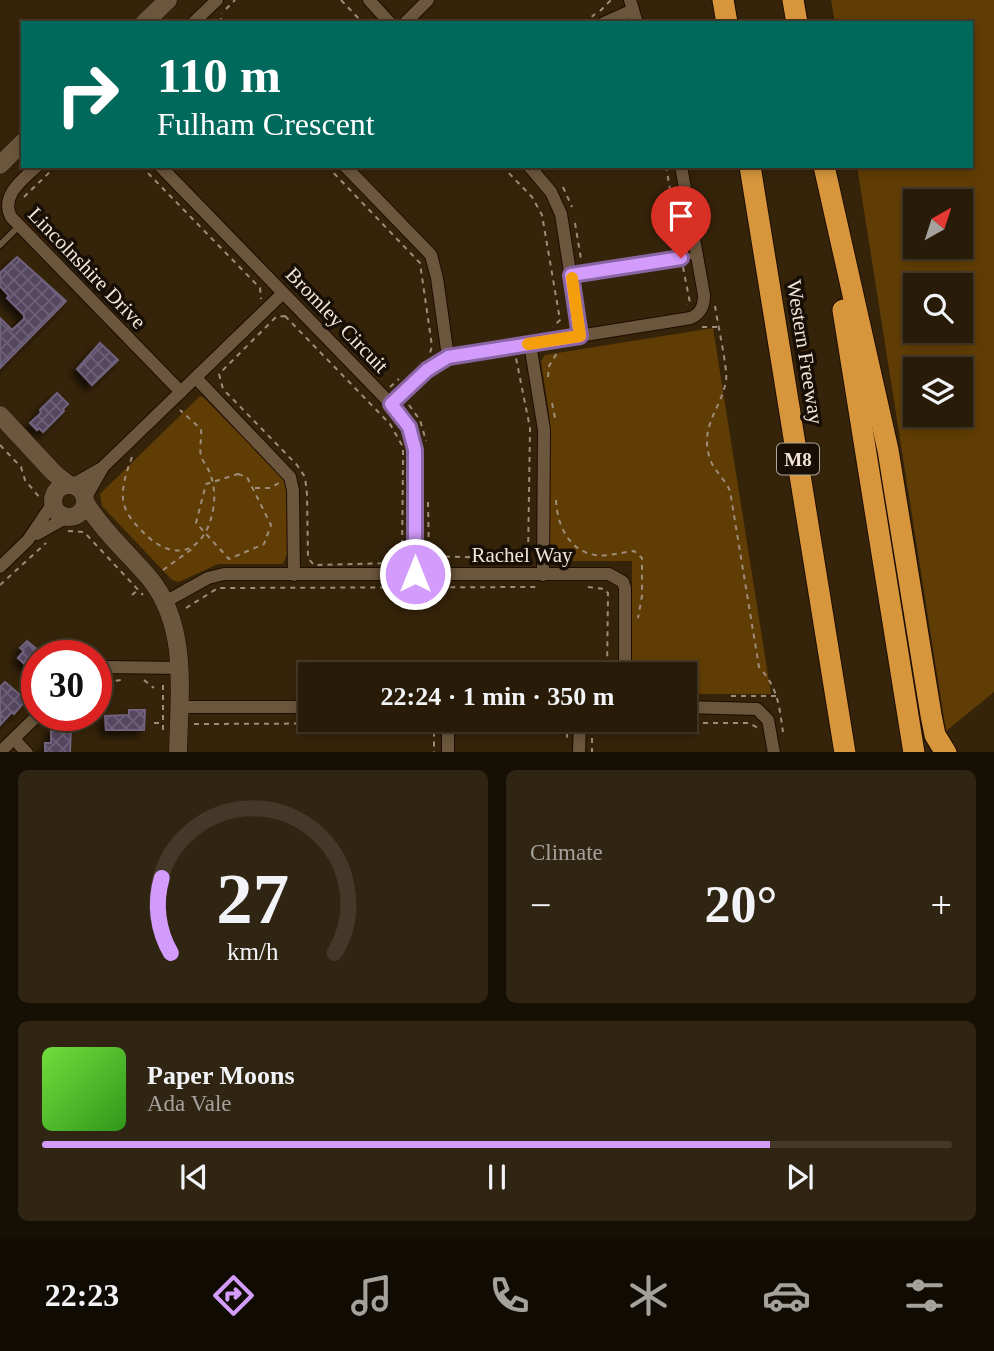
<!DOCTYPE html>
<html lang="en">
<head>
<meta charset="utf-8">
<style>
	:root { --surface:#281b08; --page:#302412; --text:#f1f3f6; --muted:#a5a19c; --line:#443929; --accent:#d39cfc }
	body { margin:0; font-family:Georgia,serif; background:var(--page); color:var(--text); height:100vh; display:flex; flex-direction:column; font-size:26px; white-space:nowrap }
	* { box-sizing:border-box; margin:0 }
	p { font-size:23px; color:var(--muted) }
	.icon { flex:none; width:38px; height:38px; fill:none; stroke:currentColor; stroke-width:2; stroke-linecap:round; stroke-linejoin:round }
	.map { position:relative; height:752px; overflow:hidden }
	.details { display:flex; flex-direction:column; gap:18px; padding:18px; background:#160f04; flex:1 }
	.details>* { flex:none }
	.top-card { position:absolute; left:21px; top:21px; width:952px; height:147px; border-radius:0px; box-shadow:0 4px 10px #0003,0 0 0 2px var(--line); background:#00695c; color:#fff; overflow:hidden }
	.needle { width:46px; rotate:39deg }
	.tools { position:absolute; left:903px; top:189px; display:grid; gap:14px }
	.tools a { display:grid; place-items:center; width:70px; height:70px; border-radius:0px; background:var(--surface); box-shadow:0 4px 10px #0003,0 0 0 2px var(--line); font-size:35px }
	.speed { position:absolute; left:21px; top:640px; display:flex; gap:14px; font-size:35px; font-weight:700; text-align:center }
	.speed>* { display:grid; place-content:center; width:91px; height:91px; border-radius:50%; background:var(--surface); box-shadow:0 4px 10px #0003,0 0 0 2px var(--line); line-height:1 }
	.speed .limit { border:10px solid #d22; background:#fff; color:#111 }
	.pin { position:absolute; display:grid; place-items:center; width:60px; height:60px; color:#fff; margin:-72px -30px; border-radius:50% 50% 50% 0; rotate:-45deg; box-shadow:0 0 7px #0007 }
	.pin .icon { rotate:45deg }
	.me { position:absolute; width:77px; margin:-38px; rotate:0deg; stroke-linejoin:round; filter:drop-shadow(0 0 5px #0008) }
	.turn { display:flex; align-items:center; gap:24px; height:147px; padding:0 21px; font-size:32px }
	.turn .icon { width:91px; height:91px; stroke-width:2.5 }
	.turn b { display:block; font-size:49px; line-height:60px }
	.big { font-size:52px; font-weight:800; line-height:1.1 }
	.details .tile { flex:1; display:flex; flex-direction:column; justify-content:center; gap:10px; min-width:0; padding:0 24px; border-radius:10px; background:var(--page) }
	.details .dial { align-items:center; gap:0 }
	.dial svg { height:182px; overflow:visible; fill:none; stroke:var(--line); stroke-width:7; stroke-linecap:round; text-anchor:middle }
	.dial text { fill:var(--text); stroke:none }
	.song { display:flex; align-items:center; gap:21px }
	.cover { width:84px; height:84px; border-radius:10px; background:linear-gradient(135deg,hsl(100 70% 55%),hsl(110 70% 35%)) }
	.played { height:7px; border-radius:4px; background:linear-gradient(90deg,var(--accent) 80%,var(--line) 80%) }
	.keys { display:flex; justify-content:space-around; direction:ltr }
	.heat { display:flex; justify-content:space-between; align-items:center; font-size:38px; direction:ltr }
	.details .tiles { flex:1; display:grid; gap:18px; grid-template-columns:1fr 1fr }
	.tile:last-child { grid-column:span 2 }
	.trip { position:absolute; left:298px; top:662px; width:399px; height:70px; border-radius:0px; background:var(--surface); box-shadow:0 4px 10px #0003,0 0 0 2px var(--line); font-weight:800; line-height:70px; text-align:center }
	.tab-bar { display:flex; height:112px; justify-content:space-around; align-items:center; background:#100b03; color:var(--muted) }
	.tab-bar .icon { width:49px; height:49px }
	.tab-bar .active { color:var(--accent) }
	.tab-bar b { font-size:32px; color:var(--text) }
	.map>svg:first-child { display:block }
	.green { fill:#603d04; fill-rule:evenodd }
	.building { fill:url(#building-cross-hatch); stroke:#71627e; stroke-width:2; filter:url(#shadow) }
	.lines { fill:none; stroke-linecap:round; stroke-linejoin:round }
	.lane-casing { stroke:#1d0c00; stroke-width:8 }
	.street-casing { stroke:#1d0c00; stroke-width:14 }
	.secondary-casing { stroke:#1d0c00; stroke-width:19 }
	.highway-casing { stroke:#1d0c00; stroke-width:23 }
	.path { stroke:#9d8d7a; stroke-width:2; stroke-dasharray:5 5; stroke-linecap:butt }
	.lane { stroke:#6c563d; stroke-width:6 }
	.street { stroke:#6c563d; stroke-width:12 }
	.secondary { stroke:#6c563d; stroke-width:18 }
	.highway { stroke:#d7963c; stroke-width:21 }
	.route-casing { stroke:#8965a4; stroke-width:18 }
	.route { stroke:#d39cfc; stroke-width:12 }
	.slow { stroke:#f59e0b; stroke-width:12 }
	.labels { text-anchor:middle; stroke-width:7; stroke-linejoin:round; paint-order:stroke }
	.shield { fill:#170f05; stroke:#b1a699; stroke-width:2 }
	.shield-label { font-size:19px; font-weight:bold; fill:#f3e6d8 }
	.street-label { font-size:21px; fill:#f3e6d8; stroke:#170f05 }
</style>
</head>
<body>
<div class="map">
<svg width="994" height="753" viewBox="0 0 994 753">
	<defs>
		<pattern id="building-cross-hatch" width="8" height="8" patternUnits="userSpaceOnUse" patternTransform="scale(1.75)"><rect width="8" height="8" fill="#554661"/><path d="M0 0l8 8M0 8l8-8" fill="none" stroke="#6e6177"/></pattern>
		<filter id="shadow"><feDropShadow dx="-5.5" dy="5.5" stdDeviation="3.5" flood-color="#0009"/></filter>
	</defs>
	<rect width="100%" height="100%" fill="#36240a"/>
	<g class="green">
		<path d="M831 0H994V692L946 731 857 166H971V23H835ZM915 201H961V247H915ZM915 285H961V331H915ZM915 369H961V415H915Z"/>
		<polygon points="713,328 771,694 684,694 684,674 632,674 632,561 555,561 550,556 550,420 541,361 545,355"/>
		<polygon points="200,396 204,398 284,479 288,493 287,555 283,564 218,564 179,582 172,580 102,506 100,494"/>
	</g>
	<g class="building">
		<polygon points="17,257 66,301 0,368 0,318 12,330 24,319 24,315 7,298 9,296 0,286 0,273"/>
		<polygon points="100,343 118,360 92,385 77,369"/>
		<polygon points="57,393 68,404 63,409 64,411 43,432 39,428 37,430 30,423 41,413 40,410"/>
		<polygon points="27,641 45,656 37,656 37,676 18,658 24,651 20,648"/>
		<polygon points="5,682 26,700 14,714 12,712 0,725 0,687"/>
		<polygon points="129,710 145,710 144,730 106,730 105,716 129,715"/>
		<polygon points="71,726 70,753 45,753 45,743 51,743 51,729"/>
	</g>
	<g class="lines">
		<g class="lane-casing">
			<g id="lane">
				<polyline points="0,245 19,226"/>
				<polyline points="571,275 697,255"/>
			</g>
		</g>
		<g class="street-casing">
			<g id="street">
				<polyline points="369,0 390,23"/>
				<polyline points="630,0 637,23"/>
				<polyline points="193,23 217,0"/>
				<polyline points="405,23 428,0"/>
				<polyline points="604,23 633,10"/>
				<path d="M37 166C22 180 0 196 11 217L181 392"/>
				<polyline points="160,166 391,404 409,427 415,450 415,574"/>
				<polyline points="345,166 431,255 437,278 448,357"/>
				<polyline points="529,166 551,192 561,214 580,336"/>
				<polyline points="530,344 544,430 543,575"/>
				<polyline points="196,378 290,477 293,490 294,575"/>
				<path d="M391 404 427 370 448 357 691 318C701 313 704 306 704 295L681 166"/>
				<polyline points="72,485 100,469"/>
				<polyline points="85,499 103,467 283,293"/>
				<polyline points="37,534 69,516"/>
				<polyline points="0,567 28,540 53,503"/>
				<polyline points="165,602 208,578 224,574 609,574 623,582 625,588 625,674"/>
				<polyline points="96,670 109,667 179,668"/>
				<polyline points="178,707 310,707"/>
				<polyline points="684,707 757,709 768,720 774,753"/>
				<polyline points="14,739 27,753"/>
				<polyline points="0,752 37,716"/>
				<polyline points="448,753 448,719"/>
				<polyline points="579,753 580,719"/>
			</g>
		</g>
		<g class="secondary-casing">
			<g id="secondary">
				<polyline points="144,23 168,0"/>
				<polyline points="0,165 23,142"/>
				<polyline points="0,415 54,473 69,485"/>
				<circle cx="69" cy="501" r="16"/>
				<path d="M85 502C103 531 129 554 151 580 189 629 179 694 178 753"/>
			</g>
		</g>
		<g class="highway-casing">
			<g id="highway">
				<polyline points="723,0 727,23"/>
				<polyline points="793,0 797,23"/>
				<polyline points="750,166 845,753"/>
				<polyline points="824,166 888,450 931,715 935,735 946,753"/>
				<polyline points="843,310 914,753"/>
			</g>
		</g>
		<g class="path">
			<polyline points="341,0 363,23"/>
			<polyline points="226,9 235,0"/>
			<polyline points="600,11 611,0"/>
			<polyline points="220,23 222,13"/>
			<polyline points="584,23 595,14"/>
			<polyline points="141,166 260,288 261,299"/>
			<polyline points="327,166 420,263 432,346 430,353"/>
			<polyline points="502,166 532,197 542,215 560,320 553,327"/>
			<polyline points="666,166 680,248"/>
			<polyline points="563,187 572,207"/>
			<polyline points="24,197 56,166"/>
			<polyline points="575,223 581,259"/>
			<polyline points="683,267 690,303 687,305"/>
			<path d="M715 306C717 321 728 369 726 381 721 409 699 426 710 459 714 471 725 479 730 491L759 667C778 688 779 705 783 732"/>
			<polygon points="285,316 390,424 403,447 403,460 402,558 398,563 314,565 308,558 307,494 305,477 297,465 223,389 219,374 276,317"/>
			<polyline points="702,327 717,327"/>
			<polyline points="548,377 549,366 557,353"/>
			<polyline points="390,387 399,379"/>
			<polyline points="552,403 555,418"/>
			<polyline points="409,405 420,420 426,441"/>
			<polyline points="0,445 21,467 25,480 40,498"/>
			<path d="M132 457C127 471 120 489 124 504 126 514 135 524 142 531 177 568 209 549 214 503 215 492 213 480 209 471 207 466 203 462 201 456 199 448 202 438 201 429L180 410"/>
			<polygon points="238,474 247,477 271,525 264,544 229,559 196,523 206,484"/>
			<polyline points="255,488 270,488 279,483"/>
			<path d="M556 500C557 525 569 551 595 555 607 557 623 552 634 551L642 558V596L638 618"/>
			<polyline points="428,502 429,556 528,559 530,428 516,358"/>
			<polyline points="68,531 84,532 143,595"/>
			<polyline points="163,570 192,549"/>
			<polyline points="0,585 46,543"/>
			<polyline points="588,587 604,589 608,593 607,674"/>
			<polyline points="132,595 139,589"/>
			<polyline points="186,608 218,588 540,587"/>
			<polyline points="144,680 154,688"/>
			<polyline points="96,684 121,680"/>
			<polyline points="731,696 778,696"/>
			<polyline points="31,706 37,700"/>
			<polyline points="154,723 164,723"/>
			<polyline points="429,723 434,731 434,753"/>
			<polyline points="460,723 566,723"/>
			<polyline points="593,723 749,723 758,728"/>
			<polyline points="194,724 437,723"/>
			<polyline points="562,724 567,733 567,742"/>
			<polyline points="46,725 55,716"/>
			<polyline points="163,730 163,680"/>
			<polyline points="592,753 592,727"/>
		</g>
		<use href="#lane" class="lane"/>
		<use href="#street" class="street"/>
		<use href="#secondary" class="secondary"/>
		<use href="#highway" class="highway"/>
	</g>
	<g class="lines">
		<g class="route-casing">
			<polyline id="route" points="415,574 415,450 409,427 391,404 427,370 448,357 580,336 571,275 681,258"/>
		</g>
		<use href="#route" class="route"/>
		<polyline class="slow" points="528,344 580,336 572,278"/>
	</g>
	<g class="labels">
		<rect class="shield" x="777" y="443.5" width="42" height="31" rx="5"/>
		<g class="shield-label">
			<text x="798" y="466">M8</text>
		</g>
		<g class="street-label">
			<text transform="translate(87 268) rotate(46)" y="7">Lincolnshire Drive</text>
			<text transform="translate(337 320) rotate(46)" y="7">Bromley Circuit</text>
			<text transform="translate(805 352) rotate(81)" y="7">Western Freeway</text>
			<text x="522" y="562">Rachel Way</text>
		</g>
	</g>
</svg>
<div class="tools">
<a><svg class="needle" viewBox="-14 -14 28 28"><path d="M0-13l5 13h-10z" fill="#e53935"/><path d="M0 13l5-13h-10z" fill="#a5a19c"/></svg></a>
<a><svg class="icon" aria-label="search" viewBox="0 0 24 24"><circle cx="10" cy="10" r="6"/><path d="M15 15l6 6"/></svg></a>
<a><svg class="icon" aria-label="layers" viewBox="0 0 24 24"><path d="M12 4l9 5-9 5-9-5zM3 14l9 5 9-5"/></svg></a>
</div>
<div class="speed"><div class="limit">30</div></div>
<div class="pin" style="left:681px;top:258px;background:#d93025"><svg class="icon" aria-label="arrive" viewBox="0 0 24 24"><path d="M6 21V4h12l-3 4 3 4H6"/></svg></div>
<svg class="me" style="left:415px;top:574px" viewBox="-20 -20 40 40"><circle r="17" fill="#d39cfc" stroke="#fff" stroke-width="3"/><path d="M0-11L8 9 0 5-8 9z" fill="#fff"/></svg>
<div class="trip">22:24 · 1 min · 350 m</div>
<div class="top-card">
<div class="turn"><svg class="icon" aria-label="right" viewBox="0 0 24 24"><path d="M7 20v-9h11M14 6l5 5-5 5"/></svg><div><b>110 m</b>Fulham Crescent</div></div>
</div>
</div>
<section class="details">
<div class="tiles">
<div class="tile dial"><svg viewBox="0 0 100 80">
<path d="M14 69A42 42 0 1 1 86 69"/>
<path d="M14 69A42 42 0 0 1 10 36" stroke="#d39cfc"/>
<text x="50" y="56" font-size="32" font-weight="700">27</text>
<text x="50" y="72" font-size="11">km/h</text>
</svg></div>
<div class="tile"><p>Climate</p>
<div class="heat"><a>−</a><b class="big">20°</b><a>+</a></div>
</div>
<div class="tile">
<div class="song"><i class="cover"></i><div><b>Paper Moons</b><p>Ada Vale</p></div></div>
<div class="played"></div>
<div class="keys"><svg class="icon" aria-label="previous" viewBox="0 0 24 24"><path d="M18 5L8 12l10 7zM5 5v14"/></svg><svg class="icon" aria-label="pause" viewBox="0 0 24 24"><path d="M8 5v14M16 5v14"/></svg><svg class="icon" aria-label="next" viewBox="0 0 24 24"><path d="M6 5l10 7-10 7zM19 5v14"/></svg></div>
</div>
</div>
</section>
<nav class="tab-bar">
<b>22:23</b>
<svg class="icon active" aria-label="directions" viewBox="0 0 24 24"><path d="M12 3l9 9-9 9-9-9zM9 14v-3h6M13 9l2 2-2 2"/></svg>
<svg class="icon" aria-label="music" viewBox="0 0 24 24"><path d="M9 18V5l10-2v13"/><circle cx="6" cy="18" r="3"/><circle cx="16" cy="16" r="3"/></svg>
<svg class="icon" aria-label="phone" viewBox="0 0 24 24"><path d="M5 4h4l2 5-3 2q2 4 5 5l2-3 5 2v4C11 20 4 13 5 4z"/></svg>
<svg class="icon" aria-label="climate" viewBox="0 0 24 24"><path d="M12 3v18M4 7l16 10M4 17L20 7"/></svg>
<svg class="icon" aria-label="car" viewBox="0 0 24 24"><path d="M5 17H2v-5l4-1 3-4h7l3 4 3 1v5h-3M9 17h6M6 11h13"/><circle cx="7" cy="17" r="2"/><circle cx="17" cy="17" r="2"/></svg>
<svg class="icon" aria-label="filters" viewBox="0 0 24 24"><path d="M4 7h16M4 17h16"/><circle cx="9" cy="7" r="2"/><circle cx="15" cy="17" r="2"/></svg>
</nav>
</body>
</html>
